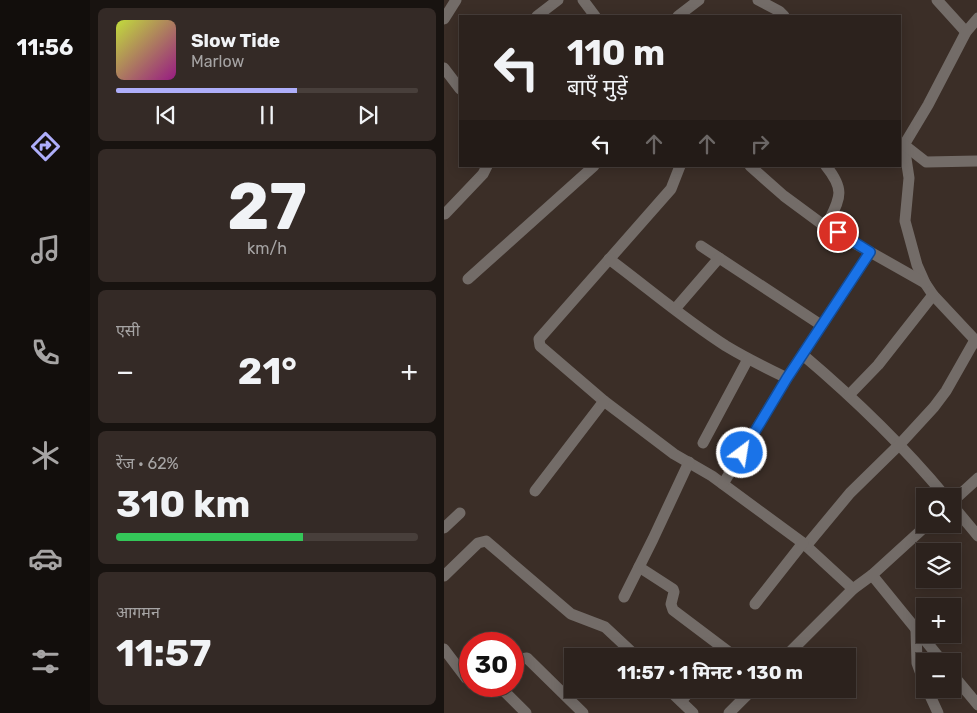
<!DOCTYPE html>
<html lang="hi">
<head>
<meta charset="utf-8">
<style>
	:root { --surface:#2c221d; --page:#342a26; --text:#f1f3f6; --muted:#a6a4a4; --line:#483f3b; --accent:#aeaefa }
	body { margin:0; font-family:Rubik,"Noto Sans Devanagari",sans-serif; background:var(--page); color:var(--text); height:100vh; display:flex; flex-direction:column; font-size:19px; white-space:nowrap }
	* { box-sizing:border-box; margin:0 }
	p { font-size:16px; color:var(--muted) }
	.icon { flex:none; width:28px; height:28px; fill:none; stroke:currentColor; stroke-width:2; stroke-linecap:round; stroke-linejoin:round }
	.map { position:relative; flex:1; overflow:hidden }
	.sheet { display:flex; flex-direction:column; gap:8px; padding:8px; background:#181310; width:354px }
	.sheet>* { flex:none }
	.banner { position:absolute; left:15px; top:15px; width:442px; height:152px; border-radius:0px; box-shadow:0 2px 12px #0003,0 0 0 1px var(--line); background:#2c221d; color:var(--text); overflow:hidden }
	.buttons { position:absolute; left:472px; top:488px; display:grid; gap:10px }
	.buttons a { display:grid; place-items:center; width:45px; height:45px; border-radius:0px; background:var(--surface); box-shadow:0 2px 12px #0003,0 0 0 1px var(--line); font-size:25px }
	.speed { position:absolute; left:15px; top:632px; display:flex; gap:10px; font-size:25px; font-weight:700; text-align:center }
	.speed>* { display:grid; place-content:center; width:65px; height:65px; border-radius:50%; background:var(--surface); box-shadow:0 2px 12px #0003,0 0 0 1px var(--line); line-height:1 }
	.speed .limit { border:8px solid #d22; background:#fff; color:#111 }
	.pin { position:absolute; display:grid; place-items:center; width:42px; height:42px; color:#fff; margin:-21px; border:2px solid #fff; border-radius:50%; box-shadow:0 1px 5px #0007 }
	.me { position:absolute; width:55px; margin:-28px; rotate:31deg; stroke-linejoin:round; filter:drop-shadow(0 0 4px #0008) }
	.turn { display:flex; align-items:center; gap:18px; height:105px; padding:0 25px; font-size:22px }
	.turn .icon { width:65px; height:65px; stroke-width:2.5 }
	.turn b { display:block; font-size:35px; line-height:42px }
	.lanes { display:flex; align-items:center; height:48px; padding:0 25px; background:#0003; justify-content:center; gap:25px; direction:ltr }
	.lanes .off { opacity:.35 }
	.big { font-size:38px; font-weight:700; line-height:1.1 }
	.sheet .tile { flex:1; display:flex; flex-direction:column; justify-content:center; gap:8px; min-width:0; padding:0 18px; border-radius:8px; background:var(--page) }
	.sheet .dial { align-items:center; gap:0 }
	.dial b { font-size:65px; line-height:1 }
	.song { display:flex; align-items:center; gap:15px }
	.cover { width:60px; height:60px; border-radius:8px; background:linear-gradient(135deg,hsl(70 70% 55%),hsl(310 70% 35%)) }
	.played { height:5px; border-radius:2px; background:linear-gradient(90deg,var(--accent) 60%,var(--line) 60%) }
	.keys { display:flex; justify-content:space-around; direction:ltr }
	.heat { display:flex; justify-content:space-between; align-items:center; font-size:28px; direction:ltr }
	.charge { height:8px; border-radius:4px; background:linear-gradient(90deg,#34c759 62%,var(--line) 0) }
	.trip { position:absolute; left:120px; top:648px; width:292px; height:50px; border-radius:0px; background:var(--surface); box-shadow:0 2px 12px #0003,0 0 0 1px var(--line); font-weight:700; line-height:50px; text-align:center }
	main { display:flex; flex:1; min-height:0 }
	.tabs { display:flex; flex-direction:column; width:90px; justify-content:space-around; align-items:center; background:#120e0c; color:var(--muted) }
	.tabs .icon { width:35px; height:35px }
	.tabs .current { color:var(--accent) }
	.tabs b { font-size:22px; color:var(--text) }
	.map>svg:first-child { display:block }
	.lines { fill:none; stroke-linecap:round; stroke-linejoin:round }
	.street { stroke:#736c68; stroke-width:11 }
	.route-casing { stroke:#114b97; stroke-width:12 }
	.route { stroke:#1a73e8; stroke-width:9 }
</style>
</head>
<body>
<main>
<nav class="tabs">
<b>11:56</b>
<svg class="icon current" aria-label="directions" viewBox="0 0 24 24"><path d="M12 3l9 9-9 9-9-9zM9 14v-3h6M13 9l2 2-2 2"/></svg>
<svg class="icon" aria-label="music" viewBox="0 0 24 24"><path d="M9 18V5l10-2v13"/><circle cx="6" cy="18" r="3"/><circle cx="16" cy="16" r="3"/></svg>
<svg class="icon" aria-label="phone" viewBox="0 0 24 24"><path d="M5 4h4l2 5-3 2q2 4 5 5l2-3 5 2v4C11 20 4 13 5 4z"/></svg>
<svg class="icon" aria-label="climate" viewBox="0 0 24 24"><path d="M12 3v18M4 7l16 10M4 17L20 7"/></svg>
<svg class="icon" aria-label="car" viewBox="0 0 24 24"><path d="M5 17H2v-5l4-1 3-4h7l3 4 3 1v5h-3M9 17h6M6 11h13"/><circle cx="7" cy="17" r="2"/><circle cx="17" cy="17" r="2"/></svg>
<svg class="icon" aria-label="filters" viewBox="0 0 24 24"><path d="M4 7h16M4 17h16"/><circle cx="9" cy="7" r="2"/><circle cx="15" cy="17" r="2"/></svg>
</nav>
<section class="sheet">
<div class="tile">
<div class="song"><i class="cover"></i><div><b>Slow Tide</b><p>Marlow</p></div></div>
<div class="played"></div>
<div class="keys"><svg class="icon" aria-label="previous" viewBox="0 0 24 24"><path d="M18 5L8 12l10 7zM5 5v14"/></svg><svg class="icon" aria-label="pause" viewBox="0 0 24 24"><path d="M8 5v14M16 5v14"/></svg><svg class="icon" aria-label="next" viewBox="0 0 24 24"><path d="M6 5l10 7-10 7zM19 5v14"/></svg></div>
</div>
<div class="tile dial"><b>27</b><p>km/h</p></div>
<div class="tile"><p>एसी</p>
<div class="heat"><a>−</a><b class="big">21°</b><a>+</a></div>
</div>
<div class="tile"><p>रेंज · 62%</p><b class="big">310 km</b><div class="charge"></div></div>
<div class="tile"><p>आगमन</p><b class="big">11:57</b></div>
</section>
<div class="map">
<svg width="534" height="713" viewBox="0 0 534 713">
	<rect width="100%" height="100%" fill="#3b2e27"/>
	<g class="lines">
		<g class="street">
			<polyline points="139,0 151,16"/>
			<polyline points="314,0 335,11 340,16"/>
			<polyline points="493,0 522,32"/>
			<polyline points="93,16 114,0"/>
			<polyline points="234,16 255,0"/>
			<polyline points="534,18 522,32 484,105 460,145 465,178 461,221 473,265 481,283 489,295 534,343"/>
			<polyline points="0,19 12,0"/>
			<polyline points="0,68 16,89"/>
			<polyline points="459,144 482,162 534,161"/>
			<polyline points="236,166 227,189 95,339 96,346 160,401 230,454 268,476 359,543 409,589"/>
			<polyline points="306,166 340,196 382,227 481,283"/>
			<path d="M382 166C403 192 395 199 382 227"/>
			<polyline points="1,214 39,174 43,166"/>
			<polyline points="257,246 377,325"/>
			<path d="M165 259C204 288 241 320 282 346 302 358 322 368 343 378"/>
			<polyline points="24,279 150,166"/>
			<polyline points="231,309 275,258"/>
			<path d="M359 355C412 400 457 443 501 496"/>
			<polyline points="406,394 434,365 489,295"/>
			<polyline points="259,443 304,359"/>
			<polyline points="279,484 343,378 426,252"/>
			<polyline points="91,491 160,401"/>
			<polyline points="509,501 534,478"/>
			<polyline points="509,506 534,536"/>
			<polyline points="0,528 16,513"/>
			<polyline points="362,546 406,493 456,444 490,407 502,391 531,340"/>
			<polyline points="195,567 229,589 230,592 227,604 229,610 290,656"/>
			<polyline points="428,575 498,661"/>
			<polyline points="0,576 34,543 42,541 127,614 161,627 192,656"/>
			<polyline points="180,597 209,539 245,462"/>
			<polyline points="311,604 359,543"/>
			<polyline points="472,630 473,663 481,685"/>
			<polyline points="0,649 22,678 26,680"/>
			<polyline points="342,656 409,589 428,575 484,524"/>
			<polyline points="69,666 77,659 83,658 139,713"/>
			<polyline points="509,675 534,705"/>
			<polyline points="55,686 82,713"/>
			<polyline points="224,689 249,713"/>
			<polyline points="483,689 494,713"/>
			<polyline points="237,701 248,689"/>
			<polyline points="285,713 309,689"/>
		</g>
	</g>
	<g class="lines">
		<g class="route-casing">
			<polyline id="route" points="298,453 343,378 426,252 394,232"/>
		</g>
		<use href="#route" class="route"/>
	</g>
</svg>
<div class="buttons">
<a><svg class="icon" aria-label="search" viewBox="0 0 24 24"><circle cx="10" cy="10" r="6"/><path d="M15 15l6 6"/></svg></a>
<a><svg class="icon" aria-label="layers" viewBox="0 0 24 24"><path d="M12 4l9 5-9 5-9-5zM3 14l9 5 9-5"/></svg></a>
<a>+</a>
<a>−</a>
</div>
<div class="speed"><div class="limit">30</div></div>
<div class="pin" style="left:394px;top:232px;background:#d93025"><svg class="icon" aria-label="arrive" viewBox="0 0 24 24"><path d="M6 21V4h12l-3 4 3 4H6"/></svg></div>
<svg class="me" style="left:298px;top:453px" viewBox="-20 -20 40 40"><circle r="17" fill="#1a73e8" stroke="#fff" stroke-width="3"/><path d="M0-11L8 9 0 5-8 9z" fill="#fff"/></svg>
<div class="trip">11:57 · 1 मिनट · 130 m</div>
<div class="banner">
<div class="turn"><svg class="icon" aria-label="left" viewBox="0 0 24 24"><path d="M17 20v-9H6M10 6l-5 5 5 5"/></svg><div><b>110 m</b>बाएँ मुड़ें</div></div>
<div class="lanes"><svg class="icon" aria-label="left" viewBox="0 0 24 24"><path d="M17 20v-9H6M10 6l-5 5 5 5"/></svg><svg class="icon off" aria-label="ahead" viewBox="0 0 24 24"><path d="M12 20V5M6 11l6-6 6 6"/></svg><svg class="icon off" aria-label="ahead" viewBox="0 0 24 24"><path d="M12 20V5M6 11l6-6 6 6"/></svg><svg class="icon off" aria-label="right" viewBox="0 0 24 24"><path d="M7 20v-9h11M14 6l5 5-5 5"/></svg></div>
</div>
</div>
</main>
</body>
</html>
